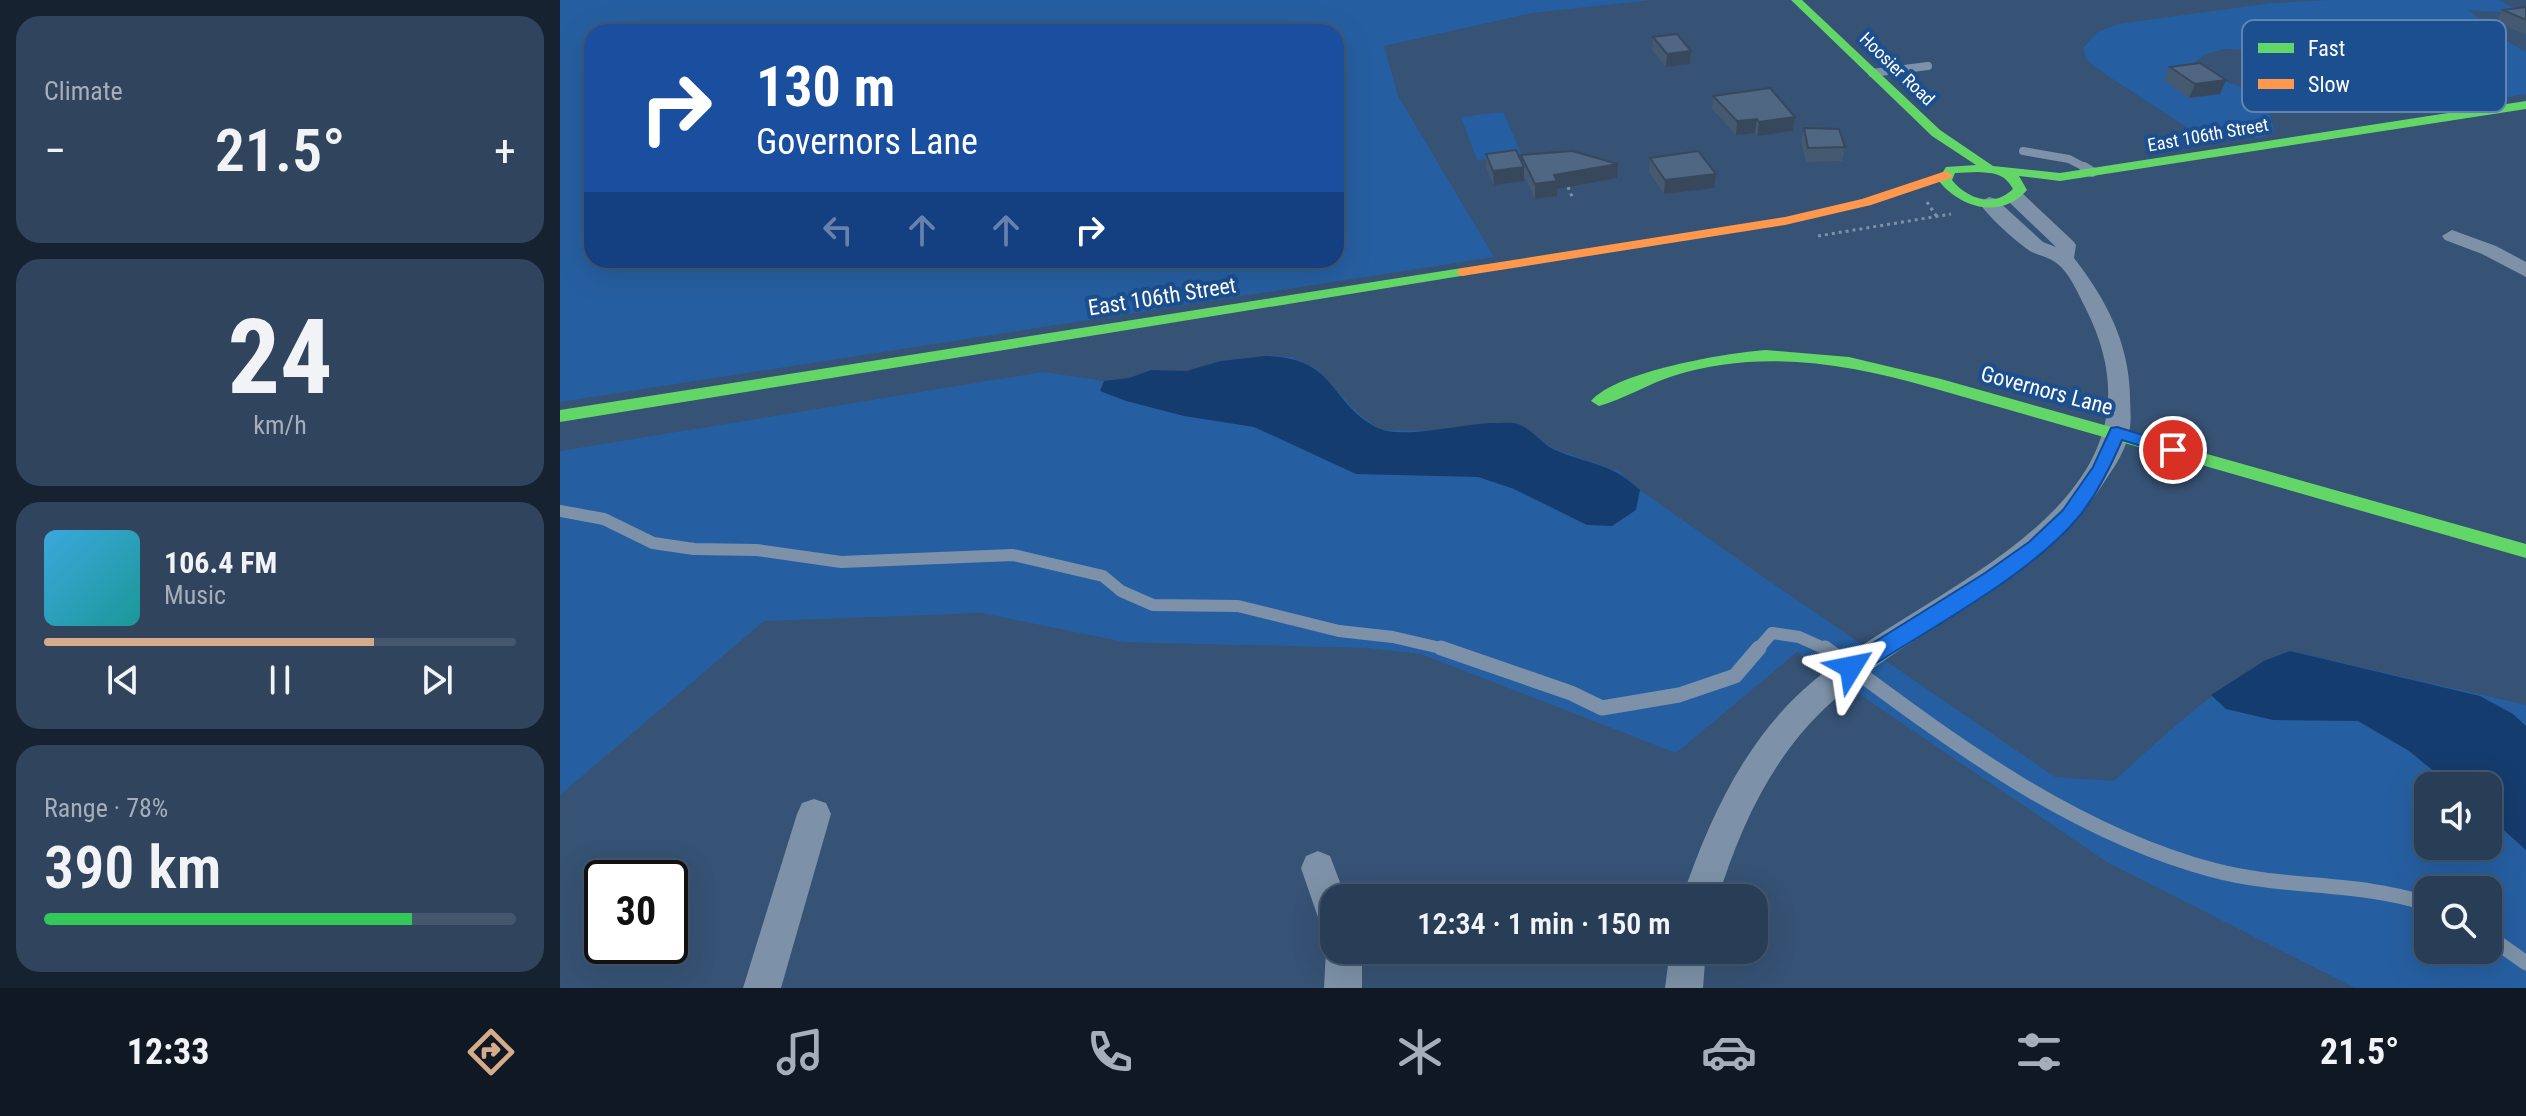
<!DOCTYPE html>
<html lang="en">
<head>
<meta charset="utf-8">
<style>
	:root { --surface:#283e57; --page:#30455d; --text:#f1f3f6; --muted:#a5aeba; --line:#44576d; --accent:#d6ab8b }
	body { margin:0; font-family:"Roboto Condensed",sans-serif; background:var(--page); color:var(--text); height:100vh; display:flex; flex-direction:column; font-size:30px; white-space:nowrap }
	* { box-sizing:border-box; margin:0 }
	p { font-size:26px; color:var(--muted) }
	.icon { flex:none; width:44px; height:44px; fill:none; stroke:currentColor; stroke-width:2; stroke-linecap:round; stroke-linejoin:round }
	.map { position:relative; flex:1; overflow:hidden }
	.details { display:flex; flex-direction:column; gap:16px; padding:16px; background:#162230; width:560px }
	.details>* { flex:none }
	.top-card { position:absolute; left:24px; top:24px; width:760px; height:244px; border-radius:24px; box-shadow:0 8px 32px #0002,0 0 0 2px var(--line); background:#1a4fa0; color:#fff; overflow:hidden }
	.buttons { position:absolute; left:1854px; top:772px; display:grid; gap:16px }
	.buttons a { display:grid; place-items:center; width:88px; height:88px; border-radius:16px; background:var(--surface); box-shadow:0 8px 32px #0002,0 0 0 2px var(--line); font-size:40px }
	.speed { position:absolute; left:24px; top:860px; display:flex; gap:16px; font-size:40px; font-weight:700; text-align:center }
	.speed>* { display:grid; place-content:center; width:104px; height:104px; border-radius:50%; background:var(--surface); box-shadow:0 8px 32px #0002,0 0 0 2px var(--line); line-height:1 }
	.speed .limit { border:4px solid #111; border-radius:12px; background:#fff; color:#111 }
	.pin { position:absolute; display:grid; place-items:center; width:68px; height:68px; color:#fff; margin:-34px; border:4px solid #fff; border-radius:50%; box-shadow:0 2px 8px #0007 }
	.me { position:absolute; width:88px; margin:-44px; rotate:55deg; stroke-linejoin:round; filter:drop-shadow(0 0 6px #0008) }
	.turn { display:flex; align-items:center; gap:28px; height:168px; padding:0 40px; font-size:36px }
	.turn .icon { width:104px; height:104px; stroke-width:2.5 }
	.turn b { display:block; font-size:56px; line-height:68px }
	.lanes { display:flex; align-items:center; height:76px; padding:0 40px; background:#0003; justify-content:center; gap:40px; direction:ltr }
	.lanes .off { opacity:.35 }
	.big { font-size:60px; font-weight:600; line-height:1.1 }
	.details .tile { flex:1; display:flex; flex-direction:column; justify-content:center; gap:12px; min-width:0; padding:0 28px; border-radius:24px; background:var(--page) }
	.details .dial { align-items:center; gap:0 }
	.dial b { font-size:104px; line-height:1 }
	.song { display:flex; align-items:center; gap:24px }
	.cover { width:96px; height:96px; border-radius:12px; background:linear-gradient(135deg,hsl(200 70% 55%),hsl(180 70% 35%)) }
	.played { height:8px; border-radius:4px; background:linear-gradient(90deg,var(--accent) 70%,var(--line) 70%) }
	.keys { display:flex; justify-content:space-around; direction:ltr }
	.heat { display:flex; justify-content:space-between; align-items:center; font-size:44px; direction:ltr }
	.charge { height:12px; border-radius:6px; background:linear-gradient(90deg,#34c759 78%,var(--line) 0) }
	.trip { position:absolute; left:760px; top:884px; width:448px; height:80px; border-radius:24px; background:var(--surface); box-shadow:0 8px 32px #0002,0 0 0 2px var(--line); font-weight:600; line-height:80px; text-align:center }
	.menu { display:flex; height:128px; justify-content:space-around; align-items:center; background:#101923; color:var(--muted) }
	.menu .icon { width:56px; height:56px }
	.menu .on { color:var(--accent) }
	.menu b { font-size:36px; color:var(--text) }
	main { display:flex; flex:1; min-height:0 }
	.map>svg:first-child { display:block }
	.green { fill:#265fa1; fill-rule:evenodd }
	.water { fill:#153c6e }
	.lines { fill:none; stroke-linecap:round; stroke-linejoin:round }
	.path { stroke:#7d92a8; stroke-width:3; stroke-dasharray:3 4; stroke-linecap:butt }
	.lane-far3 { stroke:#7d92a8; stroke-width:8 }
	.lane-far2 { stroke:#7d92a8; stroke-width:10 }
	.lane-far1 { stroke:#7d92a8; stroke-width:12 }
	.lane { stroke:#7d92a8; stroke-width:15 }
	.street { fill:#7d92a8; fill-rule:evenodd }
	.fast { fill:#63d668; fill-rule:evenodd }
	.slow { fill:#ff974d; fill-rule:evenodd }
	.wall { fill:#455971 }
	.shaded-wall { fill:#38485c }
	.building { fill:#506783; stroke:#38485c; stroke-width:2 }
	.route { fill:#1a73e8; stroke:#114b97; stroke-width:2 }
	.labels { text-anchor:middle; stroke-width:8; stroke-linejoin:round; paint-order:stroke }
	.far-street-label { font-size:18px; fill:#fff; stroke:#1b4f8f }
	.street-label { font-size:22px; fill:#fff; stroke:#1b4f8f }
	.key { fill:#1b4f8f; stroke:#5f84b1; stroke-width:2 }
	.key-label { font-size:22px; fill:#fff }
</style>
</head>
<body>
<main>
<section class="details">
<div class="tile"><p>Climate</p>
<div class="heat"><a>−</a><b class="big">21.5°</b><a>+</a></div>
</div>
<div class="tile dial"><b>24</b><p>km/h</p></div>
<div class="tile">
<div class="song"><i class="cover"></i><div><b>106.4 FM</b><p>Music</p></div></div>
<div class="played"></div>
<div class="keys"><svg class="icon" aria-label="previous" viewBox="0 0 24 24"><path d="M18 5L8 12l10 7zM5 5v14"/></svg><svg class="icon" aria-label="pause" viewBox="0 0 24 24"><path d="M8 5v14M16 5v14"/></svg><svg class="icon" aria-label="next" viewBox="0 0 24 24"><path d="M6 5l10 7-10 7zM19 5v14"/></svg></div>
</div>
<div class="tile"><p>Range · 78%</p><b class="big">390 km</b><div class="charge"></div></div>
</section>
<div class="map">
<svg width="1966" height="988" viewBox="0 0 1966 988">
	<rect width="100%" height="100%" fill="#365274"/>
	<g class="green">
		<path d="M0 0H1092L972 13 824 46 838 96 934 257 0 402ZM32 32H776V260H32Z"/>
		<path d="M1771 0H1939L1966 14 1909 10 1938 36 1966 52V94L1906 104 1870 103 1759 62 1704 50 1663 49 1644 55 1631 65C1663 91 1708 77 1714 132L1700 138 1634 132 1545 74 1526 59 1523 48 1538 32 1558 24 1712 3Z"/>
		<polygon points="943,112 962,155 917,160 901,117"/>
		<path d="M705 356 731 357 756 368 799 414 820 430 870 431 931 423 958 424 992 448 1060 472 1080 490 1199 574 1495 777 1554 781C1609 732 1661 679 1730 651L1966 705V988H1795L1547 862 1237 652 1116 753 861 654 808 648 564 642 422 613 204 621 0 795V451L483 372 544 381 569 378 591 370 626 371 661 361ZM1868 786H1928V846H1868ZM1868 890H1928V950H1868Z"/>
	</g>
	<g class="water">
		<path d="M705 356C778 357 768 403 818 428 842 440 906 423 934 423 940 423 952 422 958 424 971 428 981 443 993 449 1028 465 1049 461 1080 490L1076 510 1052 526 1027 525 954 489 918 477 796 474 694 427 624 416 566 401 540 391 544 381 569 378 591 370 626 371 661 361Z"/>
		<polygon points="1730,651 1920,696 1953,714 1966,726 1966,850 1928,816 1928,786 1892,786 1849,751 1798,721 1713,720 1666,709 1651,695 1704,661"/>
	</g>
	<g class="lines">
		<g class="path">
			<polyline points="1830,47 1841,50 1865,41"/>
			<polyline points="1008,187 1013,199"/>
			<polyline points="1367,202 1377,217"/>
			<polyline points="1258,236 1391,214"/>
		</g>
		<g class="lane-far3">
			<polyline points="1312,73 1368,66"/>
			<polyline points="1463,151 1509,159 1528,169"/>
		</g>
		<polyline class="lane-far2" points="1524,167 1532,172"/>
		<g class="lane-far1">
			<polyline points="0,511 44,519 93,543 134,549 197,550 281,562 453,555 543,576 561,591 593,605 678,606 779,631 833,637 889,650"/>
			<polyline points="1197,650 1212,633 1239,637 1268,650"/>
		</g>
		<g class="lane">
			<polyline points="881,648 1011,693 1042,708 1119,695 1175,676 1199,648"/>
			<path d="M1265 648C1384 736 1507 831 1653 870 1724 889 1798 881 1868 904"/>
			<polyline points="1928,936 1966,963"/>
		</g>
		<g class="street">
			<path d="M1455 191 1462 193 1513 241 1516 245 1514 258C1546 299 1569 343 1570 396 1570 408 1572 421 1569 432 1566 450 1555 466 1545 481 1477 587 1352 625 1264 709 1210 761 1180 828 1158 898H1122C1148 822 1182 746 1243 690 1356 587 1629 511 1525 307 1518 293 1508 270 1495 262 1487 256 1475 255 1467 249 1451 237 1431 219 1419 203L1429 197 1436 199 1483 242 1496 247 1448 201 1445 197 1448 193Z"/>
			<polygon points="1892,230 1936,246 1966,262 1966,277 1922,254 1885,240 1882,236"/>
			<polygon points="254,799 266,803 271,814 221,988 183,988 237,814 242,803"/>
			<polygon points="758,851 770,856 786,898 774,898 774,932 761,926 741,868 746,856"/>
			<polygon points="774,936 774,950 802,950 802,988 764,988 766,950"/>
			<polygon points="1110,950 1146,950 1143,988 1105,988"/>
		</g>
		<g class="fast">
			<path d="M1231 0H1242L1380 130 1433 166 1500 173 1966 101V109L1500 181 1459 176 1467 190C1441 220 1400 208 1378 180L1386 167 1416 165 1372 136ZM1418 172C1435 173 1445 174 1453 189 1434 208 1407 199 1392 180L1395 173Z"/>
			<polygon points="902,268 907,269 907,275 0,422 0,410"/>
			<path d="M1206 350 1289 357 1381 379 1966 544V558L1369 387C1284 363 1199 349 1113 376 1088 384 1064 399 1039 406L1031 401C1057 371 1166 353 1206 350Z"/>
		</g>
		<polygon class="slow" points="1386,171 1392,175 1391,178 1311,205 1225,225 902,276 895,272 902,268 1225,217 1302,199"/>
	</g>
	<g class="wall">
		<polygon points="1966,7 1966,35 1936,22 1943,10"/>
		<polygon points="1093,37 1131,51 1130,64 1106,67 1092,50"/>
		<polygon points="1610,67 1660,94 1629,98 1604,80"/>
		<polygon points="1153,96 1235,117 1233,131 1197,136 1195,133 1176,135 1152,109"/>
		<polygon points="1244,128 1285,147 1282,161 1246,162 1241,141"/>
		<polygon points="926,154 961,160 961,155 1057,178 997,189 997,196 975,199 964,176 964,181 934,185 926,168"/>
		<polygon points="1090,158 1154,188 1104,194 1089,172"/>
	</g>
	<g class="shaded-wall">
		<polygon points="1131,51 1130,64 1106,67 1107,54"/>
		<polygon points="1666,80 1660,94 1629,98 1635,84"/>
		<polygon points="1235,117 1233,131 1197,136 1199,122"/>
		<polygon points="1197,119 1195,133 1176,135 1177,121"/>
		<polygon points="1058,164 1057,178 997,189 997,196 975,199 975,184 994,175"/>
		<polygon points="964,167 964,181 934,185 933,171"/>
		<polygon points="1156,174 1154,188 1104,194 1105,180"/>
	</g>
	<g class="building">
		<polygon points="1966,7 1966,20 1943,10"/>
		<polygon points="1117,34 1131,51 1107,54 1093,37"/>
		<polygon points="1640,63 1666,80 1635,84 1610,67"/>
		<polygon points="1210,88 1235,117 1199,122 1197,119 1177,121 1153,96"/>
		<polygon points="1244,128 1279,129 1285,147 1248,148"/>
		<polygon points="956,150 964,167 933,171 926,154"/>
		<polygon points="1012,151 1058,164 994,175 997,181 975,184 961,155"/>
		<polygon points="1138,151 1156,174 1105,180 1090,158"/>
	</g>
	<path class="route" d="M1557 427 1619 446 1622 450 1613 456 1562 440C1550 468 1536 497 1516 520 1466 578 1365 631 1299 674L1291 676 1284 674 1281 667 1284 661 1425 573 1469 542 1503 510 1533 467 1551 428Z"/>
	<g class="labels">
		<g class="far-street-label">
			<text transform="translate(1337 69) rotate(44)" y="6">Hoosier Road</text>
			<text transform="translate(1648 135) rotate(-10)" y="6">East 106th Street</text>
		</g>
		<g class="street-label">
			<text transform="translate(602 296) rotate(-9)" y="8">East 106th Street</text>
			<text transform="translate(1487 390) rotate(15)" y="8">Governors Lane</text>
		</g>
	</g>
	<rect x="1682" y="20" width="264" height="92" rx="12" class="key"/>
	<rect x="1698" y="43" width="36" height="10" fill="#63d668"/>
	<rect x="1698" y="79" width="36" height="10" fill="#ff974d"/>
	<g class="key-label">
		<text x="1748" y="56">Fast</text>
		<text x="1748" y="92">Slow</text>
	</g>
</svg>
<div class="buttons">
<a><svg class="icon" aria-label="sound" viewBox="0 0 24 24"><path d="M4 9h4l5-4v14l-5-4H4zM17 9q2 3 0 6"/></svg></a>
<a><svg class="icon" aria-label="search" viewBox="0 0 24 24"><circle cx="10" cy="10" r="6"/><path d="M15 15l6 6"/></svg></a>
</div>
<div class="speed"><div class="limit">30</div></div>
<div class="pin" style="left:1613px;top:450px;background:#d93025"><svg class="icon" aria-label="arrive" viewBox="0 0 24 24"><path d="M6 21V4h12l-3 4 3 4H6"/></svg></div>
<svg class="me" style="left:1291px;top:667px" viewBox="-20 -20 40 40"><path d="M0-17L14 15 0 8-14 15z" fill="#1a73e8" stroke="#fff" stroke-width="4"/></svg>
<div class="trip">12:34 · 1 min · 150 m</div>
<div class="top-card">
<div class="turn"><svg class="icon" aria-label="right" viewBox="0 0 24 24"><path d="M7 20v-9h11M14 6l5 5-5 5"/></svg><div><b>130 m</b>Governors Lane</div></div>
<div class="lanes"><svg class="icon off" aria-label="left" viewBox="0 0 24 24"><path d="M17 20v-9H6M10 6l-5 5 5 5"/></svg><svg class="icon off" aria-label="ahead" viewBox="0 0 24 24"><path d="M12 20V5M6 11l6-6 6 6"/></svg><svg class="icon off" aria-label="ahead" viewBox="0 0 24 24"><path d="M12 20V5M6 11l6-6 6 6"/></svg><svg class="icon" aria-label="right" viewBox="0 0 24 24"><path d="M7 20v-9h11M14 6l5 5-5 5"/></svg></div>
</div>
</div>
</main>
<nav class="menu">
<b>12:33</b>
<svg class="icon on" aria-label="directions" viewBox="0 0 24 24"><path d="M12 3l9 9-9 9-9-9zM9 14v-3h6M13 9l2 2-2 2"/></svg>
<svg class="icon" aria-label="music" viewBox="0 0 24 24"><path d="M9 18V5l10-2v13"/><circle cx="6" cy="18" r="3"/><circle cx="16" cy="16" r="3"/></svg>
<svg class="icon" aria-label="phone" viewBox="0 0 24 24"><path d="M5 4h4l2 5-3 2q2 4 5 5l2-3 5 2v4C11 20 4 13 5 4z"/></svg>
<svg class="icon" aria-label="climate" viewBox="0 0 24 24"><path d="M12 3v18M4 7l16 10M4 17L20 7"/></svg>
<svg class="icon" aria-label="car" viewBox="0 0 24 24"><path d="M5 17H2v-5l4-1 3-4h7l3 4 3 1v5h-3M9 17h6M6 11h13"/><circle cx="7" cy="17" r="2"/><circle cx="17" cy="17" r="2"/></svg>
<svg class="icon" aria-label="filters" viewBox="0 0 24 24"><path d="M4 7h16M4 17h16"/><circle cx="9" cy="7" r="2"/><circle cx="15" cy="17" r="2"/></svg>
<b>21.5°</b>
</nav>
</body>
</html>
